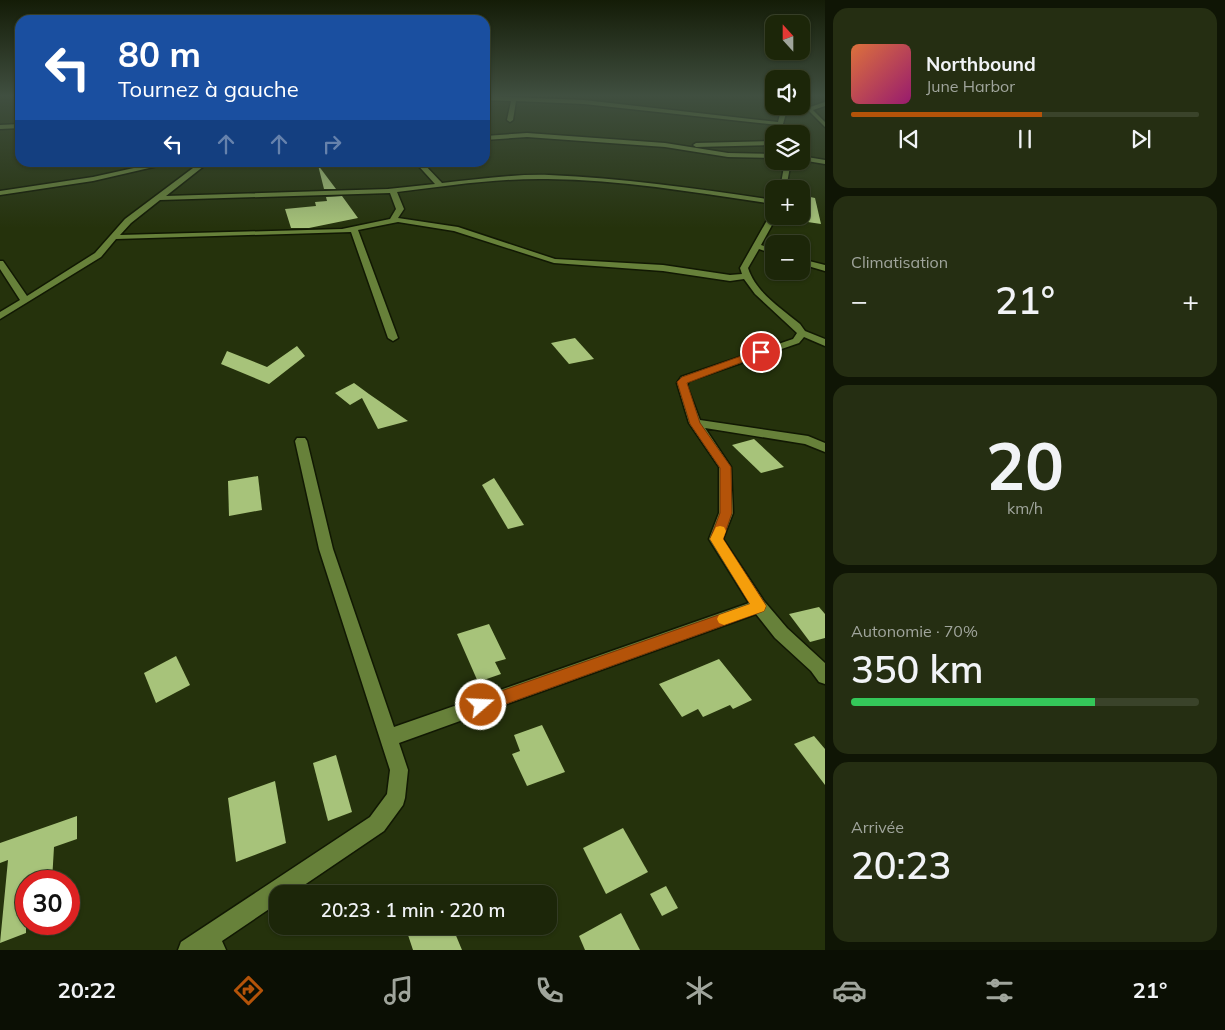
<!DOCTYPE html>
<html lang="fr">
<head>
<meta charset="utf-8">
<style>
	:root { --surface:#1c2609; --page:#252e12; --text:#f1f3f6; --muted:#a0a59c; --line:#3a432a; --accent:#b45309 }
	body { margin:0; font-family:Mulish,sans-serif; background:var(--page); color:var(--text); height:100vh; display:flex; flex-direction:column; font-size:19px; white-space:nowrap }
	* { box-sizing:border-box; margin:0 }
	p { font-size:16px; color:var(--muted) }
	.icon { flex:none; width:28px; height:28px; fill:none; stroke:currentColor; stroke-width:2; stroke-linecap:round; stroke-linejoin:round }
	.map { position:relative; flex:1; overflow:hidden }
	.drawer { display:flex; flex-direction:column; gap:8px; padding:8px; background:#0f1505; width:400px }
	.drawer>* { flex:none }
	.guide { position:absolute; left:15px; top:15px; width:475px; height:152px; border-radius:15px; box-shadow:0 1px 4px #0004,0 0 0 1px var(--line); background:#1a4fa0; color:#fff; overflow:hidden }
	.needle { width:32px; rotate:339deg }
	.fabs { position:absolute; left:765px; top:15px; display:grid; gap:10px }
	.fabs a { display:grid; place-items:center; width:45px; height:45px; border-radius:10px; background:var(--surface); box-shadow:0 1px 4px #0004,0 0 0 1px var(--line); font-size:25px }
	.speed { position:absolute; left:15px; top:870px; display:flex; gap:10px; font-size:25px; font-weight:700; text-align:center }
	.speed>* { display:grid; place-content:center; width:65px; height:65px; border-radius:50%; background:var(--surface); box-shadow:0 1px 4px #0004,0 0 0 1px var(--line); line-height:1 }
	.speed .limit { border:8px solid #d22; background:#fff; color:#111 }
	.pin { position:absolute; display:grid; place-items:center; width:42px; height:42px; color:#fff; margin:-21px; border:2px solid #fff; border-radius:50%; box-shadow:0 1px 5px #0007 }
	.me { position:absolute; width:55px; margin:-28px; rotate:71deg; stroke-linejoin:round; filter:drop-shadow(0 0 4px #0008) }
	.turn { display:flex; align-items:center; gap:18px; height:105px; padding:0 20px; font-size:22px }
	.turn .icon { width:65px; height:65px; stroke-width:2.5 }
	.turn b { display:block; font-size:35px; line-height:42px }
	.lanes { display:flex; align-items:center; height:48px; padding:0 20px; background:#0003; justify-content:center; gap:25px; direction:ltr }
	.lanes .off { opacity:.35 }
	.big { font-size:38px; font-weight:600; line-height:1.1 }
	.drawer .card { flex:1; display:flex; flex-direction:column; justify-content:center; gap:8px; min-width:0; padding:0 18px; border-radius:15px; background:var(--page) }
	.drawer .dial { align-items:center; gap:0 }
	.dial b { font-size:65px; line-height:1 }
	.song { display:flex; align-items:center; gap:15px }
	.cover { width:60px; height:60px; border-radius:8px; background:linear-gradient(135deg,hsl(20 70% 55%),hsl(320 70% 35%)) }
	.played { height:5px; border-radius:2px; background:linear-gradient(90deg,var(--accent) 55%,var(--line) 55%) }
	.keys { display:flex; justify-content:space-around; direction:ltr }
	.heat { display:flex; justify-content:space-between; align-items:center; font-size:28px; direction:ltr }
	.charge { height:8px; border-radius:4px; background:linear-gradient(90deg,#34c759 70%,var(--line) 0) }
	.trip { position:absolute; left:269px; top:885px; width:288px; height:50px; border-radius:15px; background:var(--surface); box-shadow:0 1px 4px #0004,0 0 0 1px var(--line); font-weight:600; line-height:50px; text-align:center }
	.menu { display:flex; height:80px; justify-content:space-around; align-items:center; background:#0b0f04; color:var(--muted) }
	.menu .icon { width:35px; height:35px }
	.menu .active { color:var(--accent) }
	.menu b { font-size:22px; color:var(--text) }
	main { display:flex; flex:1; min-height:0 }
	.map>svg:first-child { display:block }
	.building { fill:#a7c37a }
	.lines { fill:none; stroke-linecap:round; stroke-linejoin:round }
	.minor-casing { stroke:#111803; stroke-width:3 }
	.minor { fill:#67813a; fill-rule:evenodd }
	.route { fill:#b45309; stroke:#753606 }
	.slow { fill:#f59e0b }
</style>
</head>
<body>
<main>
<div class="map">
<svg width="825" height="950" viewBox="0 0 825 950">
	<rect width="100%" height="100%" fill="#25320c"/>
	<g class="building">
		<polygon points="318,165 336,189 324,189"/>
		<polygon points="801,195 815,198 821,224 801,221"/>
		<polygon points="342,196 358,218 309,228 291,228 285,209 316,206 315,202 327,201 326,197"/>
		<polygon points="575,338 594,359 569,364 551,343"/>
		<polygon points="297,346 305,356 269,384 221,364 227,351 267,367"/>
		<polygon points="354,383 369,394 408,421 378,429 362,398 350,405 335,393"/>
		<polygon points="754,439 784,467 761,473 732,445"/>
		<polygon points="258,476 262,510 229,516 228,481"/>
		<polygon points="494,478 524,525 508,529 482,485"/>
		<polygon points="819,607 825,614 825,638 810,642 789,614"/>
		<polygon points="489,624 506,659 495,662 501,674 478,682 457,634"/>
		<polygon points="176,656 190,685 156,703 144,673"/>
		<polygon points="719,659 752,700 733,709 730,705 703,717 698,709 682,717 659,684"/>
		<polygon points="542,725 565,772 527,786 512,754 520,751 514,735"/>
		<polygon points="814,736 825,749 825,785 794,744"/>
		<polygon points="336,755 352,812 328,821 313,763"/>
		<polygon points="275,781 286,843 236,862 228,798"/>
		<polygon points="77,816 77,839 54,847 52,881 26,881 26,933 0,943 8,860 0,863 0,843"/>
		<polygon points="623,828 648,872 606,894 583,848"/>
		<polygon points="666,886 678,908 662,916 650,894"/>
		<polygon points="621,913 640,950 585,950 579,936"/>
		<polygon points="405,926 452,926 462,950 413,950"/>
	</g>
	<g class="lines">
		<g class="minor-casing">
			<g id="minor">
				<polygon points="485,96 584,100 778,122 782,106 788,106 783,124 787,134 781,134 778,125 584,104 516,101 513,120 510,122 507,120 511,101 485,100"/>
				<polygon points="825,102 825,106 813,110 825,122 825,127 808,110 789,106 810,107"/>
				<polygon points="20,124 20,128 0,129 0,125"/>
				<polygon points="527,133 665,143 728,153 774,154 774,158 728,157 665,147 527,137 485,140 485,136"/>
				<polygon points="774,141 774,145 696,147 693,145 696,143"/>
				<polygon points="801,156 825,160 825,164 801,160"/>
				<polygon points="785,161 791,161 786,189 780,189"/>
				<polygon points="161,162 175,162 93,181 0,195 0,191 93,177"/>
				<path d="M201 162H209L166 196 388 189 435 184 415 162H422L442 183C478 179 514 174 549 175 625 178 699 189 774 200V204C699 193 623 180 548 179 497 178 447 186 397 192L404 209 398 218 458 227 555 259 663 265 730 275 742 274 740 268 770 215 774 213V216H777L761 245 774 249V254L759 249 748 268C756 293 781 308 800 324L805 331 825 339V346L804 337 799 343 689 381 687 386 700 420 808 436 825 443V452L805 444 705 428 731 467 733 513 723 539 764 601 787 628 825 663V684L819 682 811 671 775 638 756 614 399 743 408 770 405 798 403 805 384 831 291 894H278V903L222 941 226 950H178L181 942 370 817 387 794 390 770 319 549 295 441 297 438H305L307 441 333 549 394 727 749 603 709 539 719 513V467L689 423 677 383 681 377 793 339 797 333 755 294 744 279 730 281 663 271 554 263 454 231 398 222 358 230 398 338 393 341 388 338 351 232 116 239 101 257 0 319V312L20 300 0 269V261H3L27 296 95 253 125 219ZM390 193 396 209 390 219 342 229 120 235 131 223 160 200Z"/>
				<polygon points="368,162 384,162 370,166 367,164"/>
				<polygon points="801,259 825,265 825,271 801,264"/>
			</g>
		</g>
		<use href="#minor" class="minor"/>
	</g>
	<linearGradient id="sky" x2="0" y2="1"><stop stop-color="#141c07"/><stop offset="0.42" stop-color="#404f40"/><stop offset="1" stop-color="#404f40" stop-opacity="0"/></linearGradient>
	<rect width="825" height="228" fill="url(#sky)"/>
	<polygon class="route" points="761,349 766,352 764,354 687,383 700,423 731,467 732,513 723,539 764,602 766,606 764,611 481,713 476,710 473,705 476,700 481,698 750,604 710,539 720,513 720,468 690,424 677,382 682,377"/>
	<polygon class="slow" points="720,526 724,527 726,531 723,539 766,606 764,611 724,625 719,623 717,619 719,615 750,604 710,539 716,527"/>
</svg>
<div class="fabs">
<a><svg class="needle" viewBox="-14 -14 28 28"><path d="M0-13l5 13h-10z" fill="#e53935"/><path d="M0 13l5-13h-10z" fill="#a0a59c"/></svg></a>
<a><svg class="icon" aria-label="sound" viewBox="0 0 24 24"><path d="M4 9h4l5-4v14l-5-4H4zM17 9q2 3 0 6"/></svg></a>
<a><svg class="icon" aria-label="layers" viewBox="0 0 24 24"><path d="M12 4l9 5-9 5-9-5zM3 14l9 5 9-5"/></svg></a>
<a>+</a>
<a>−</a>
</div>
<div class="speed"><div class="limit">30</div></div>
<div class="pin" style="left:761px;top:352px;background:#d93025"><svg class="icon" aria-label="arrive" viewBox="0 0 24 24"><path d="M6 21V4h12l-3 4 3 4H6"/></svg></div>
<svg class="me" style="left:481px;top:705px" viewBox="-20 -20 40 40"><circle r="17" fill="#b45309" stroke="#fff" stroke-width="3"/><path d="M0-11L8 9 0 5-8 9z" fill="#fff"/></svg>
<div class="trip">20:23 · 1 min · 220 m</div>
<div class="guide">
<div class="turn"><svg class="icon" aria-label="left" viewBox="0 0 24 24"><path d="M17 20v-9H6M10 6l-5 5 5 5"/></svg><div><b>80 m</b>Tournez à gauche</div></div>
<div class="lanes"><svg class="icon" aria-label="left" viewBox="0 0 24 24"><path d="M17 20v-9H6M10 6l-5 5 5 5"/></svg><svg class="icon off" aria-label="ahead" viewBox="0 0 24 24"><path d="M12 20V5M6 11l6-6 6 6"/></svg><svg class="icon off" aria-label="ahead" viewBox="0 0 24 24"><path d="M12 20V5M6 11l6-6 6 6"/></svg><svg class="icon off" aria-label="right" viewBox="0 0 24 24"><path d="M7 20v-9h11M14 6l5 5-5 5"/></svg></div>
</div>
</div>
<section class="drawer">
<div class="card">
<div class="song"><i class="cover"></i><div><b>Northbound</b><p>June Harbor</p></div></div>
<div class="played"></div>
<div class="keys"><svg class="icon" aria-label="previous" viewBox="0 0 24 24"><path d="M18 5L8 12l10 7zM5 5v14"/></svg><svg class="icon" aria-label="pause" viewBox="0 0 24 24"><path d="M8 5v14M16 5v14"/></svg><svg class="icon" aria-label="next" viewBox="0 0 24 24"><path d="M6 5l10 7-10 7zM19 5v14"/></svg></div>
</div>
<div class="card"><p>Climatisation</p>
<div class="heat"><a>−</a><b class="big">21°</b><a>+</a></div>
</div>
<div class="card dial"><b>20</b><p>km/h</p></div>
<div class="card"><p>Autonomie · 70%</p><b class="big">350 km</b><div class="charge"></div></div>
<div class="card"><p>Arrivée</p><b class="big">20:23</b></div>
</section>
</main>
<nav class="menu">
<b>20:22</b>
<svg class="icon active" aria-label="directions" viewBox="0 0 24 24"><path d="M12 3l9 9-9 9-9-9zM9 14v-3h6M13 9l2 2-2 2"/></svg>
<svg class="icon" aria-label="music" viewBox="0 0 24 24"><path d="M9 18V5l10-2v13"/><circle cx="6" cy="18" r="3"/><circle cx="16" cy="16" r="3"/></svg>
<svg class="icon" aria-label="phone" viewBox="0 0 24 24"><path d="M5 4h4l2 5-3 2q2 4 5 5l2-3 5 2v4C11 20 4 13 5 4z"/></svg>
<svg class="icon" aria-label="climate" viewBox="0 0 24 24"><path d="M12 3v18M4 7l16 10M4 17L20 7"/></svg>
<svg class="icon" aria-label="car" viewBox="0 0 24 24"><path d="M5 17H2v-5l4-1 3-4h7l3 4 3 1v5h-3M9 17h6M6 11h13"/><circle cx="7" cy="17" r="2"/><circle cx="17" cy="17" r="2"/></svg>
<svg class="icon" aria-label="filters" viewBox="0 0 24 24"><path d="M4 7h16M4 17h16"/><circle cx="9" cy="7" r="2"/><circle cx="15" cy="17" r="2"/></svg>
<b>21°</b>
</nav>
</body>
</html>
